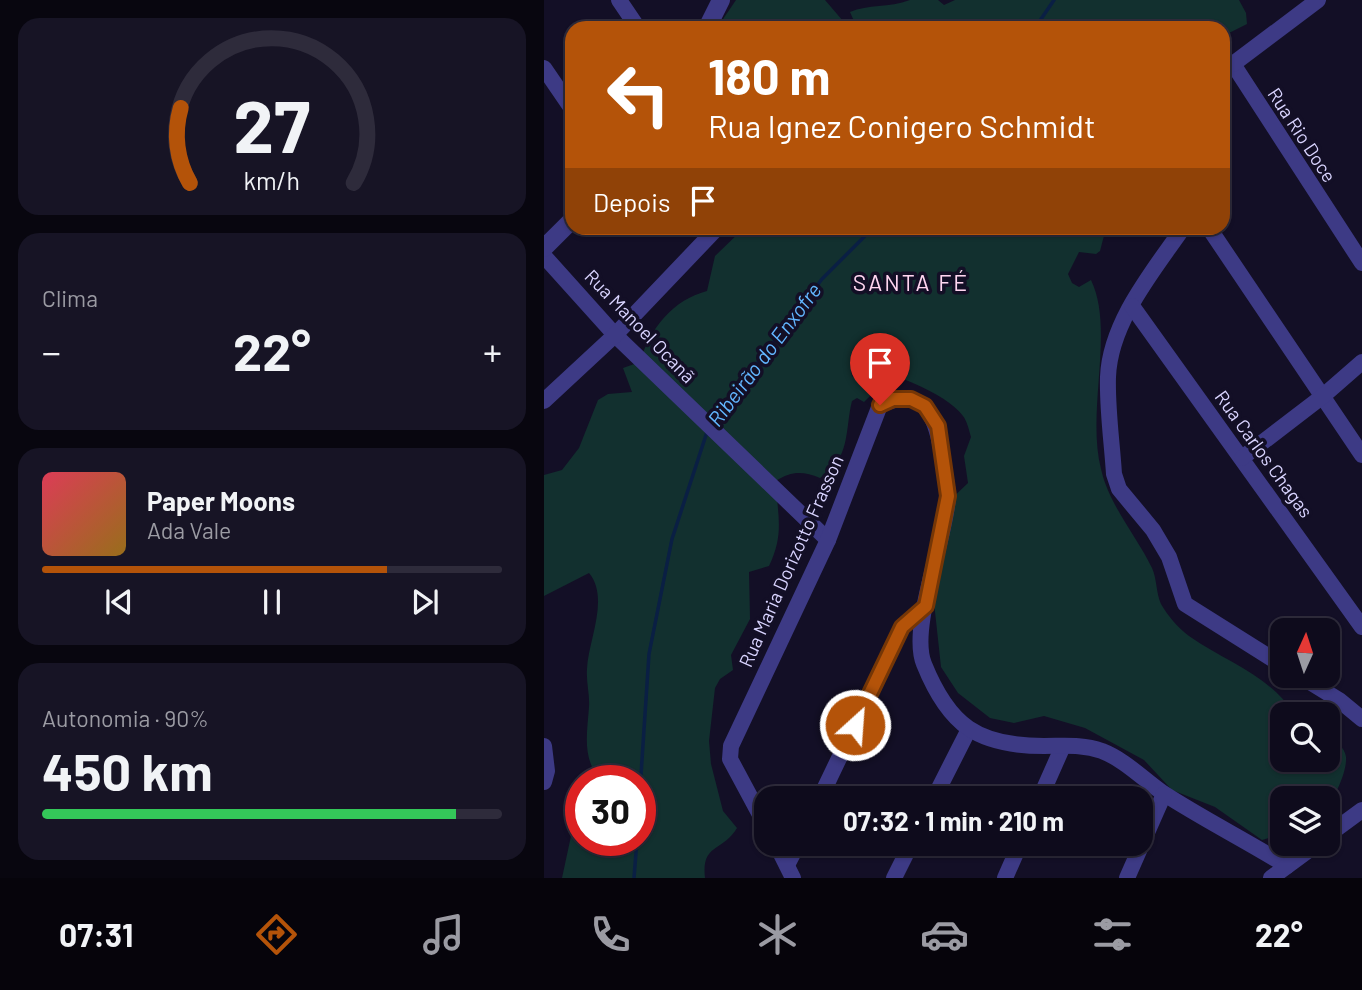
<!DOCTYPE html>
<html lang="pt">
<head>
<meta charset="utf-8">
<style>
	:root { --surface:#0e0b1c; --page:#171425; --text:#f1f3f6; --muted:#9b9ba3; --line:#2e2b3b; --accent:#b45309 }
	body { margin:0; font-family:Barlow,sans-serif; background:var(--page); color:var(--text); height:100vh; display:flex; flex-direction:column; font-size:26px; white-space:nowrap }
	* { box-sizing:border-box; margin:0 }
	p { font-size:23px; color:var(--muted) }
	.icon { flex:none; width:38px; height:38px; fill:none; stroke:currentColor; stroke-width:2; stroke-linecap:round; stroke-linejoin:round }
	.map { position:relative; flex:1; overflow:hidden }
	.drawer { display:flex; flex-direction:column; gap:18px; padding:18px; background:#08060f; width:544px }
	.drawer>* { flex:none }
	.top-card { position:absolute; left:21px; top:21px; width:665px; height:214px; border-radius:21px; box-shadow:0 2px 5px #0004,0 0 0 2px var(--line); background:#b45309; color:#fff; overflow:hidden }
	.needle { width:46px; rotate:3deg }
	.buttons { position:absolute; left:726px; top:618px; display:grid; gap:14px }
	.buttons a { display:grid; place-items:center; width:70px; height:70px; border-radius:14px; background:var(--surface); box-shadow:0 2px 5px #0004,0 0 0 2px var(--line); font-size:35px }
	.speed { position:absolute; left:21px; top:765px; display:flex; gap:14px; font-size:35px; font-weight:700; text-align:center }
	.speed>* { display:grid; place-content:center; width:91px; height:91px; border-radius:50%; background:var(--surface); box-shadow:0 2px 5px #0004,0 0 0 2px var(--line); line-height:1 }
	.speed .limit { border:10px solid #d22; background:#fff; color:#111 }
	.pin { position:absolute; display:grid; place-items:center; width:60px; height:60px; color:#fff; margin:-72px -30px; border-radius:50% 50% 50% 0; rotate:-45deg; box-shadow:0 0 7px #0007 }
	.pin .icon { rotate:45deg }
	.me { position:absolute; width:77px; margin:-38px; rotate:26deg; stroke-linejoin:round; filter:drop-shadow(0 0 5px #0008) }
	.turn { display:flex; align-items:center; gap:24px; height:147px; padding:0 28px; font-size:32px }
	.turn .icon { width:91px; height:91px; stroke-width:2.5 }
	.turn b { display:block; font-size:49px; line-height:60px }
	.then { display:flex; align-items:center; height:66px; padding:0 28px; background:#0003; gap:14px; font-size:26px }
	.big { font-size:52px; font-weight:700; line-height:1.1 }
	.drawer .card { flex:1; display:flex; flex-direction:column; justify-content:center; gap:10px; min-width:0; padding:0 24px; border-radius:21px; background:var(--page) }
	.drawer .dial { align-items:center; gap:0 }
	.dial svg { height:182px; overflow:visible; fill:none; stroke:var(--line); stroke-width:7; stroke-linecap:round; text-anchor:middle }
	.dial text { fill:var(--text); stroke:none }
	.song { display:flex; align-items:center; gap:21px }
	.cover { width:84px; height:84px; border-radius:10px; background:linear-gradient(135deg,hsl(350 70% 55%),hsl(40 70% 35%)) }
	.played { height:7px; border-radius:4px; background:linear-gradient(90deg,var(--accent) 75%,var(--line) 75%) }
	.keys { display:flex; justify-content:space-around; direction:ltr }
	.heat { display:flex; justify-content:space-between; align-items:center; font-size:38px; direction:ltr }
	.charge { height:10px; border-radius:5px; background:linear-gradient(90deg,#34c759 90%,var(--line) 0) }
	.trip { position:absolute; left:210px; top:786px; width:399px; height:70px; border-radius:21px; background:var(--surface); box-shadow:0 2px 5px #0004,0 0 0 2px var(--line); font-weight:700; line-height:70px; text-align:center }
	.tabs { display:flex; height:112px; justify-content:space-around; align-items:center; background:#06040b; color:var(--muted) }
	.tabs .icon { width:49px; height:49px }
	.tabs .active { color:var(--accent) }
	.tabs b { font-size:32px; color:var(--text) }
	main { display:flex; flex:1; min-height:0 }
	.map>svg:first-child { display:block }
	.green { fill:#12302f }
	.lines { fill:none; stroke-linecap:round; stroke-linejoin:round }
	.stream { stroke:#0a1f44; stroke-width:3.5 }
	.minor { stroke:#3d3a85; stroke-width:16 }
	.tertiary { stroke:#3d3a85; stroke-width:18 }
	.route-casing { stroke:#753606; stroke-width:18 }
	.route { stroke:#b45309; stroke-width:12 }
	.labels { text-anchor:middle; stroke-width:7; stroke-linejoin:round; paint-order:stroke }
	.street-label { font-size:19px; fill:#d9d4ff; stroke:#130f26 }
	.water-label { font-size:21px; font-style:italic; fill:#62b6ff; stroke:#130f26 }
	.quarter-label { font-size:23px; letter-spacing:2px; fill:#ffd6f0; stroke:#130f26 }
</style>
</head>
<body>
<main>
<section class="drawer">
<div class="card dial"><svg viewBox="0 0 100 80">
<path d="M14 69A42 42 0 1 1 86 69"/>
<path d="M14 69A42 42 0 0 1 10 36" stroke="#b45309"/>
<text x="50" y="56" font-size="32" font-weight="700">27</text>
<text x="50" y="72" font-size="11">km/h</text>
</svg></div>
<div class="card"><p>Clima</p>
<div class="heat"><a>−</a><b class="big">22°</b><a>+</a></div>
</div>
<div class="card">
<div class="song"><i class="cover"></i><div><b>Paper Moons</b><p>Ada Vale</p></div></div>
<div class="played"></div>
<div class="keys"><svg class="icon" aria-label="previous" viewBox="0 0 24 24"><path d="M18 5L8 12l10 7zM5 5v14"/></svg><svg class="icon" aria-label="pause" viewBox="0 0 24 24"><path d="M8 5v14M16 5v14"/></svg><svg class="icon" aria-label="next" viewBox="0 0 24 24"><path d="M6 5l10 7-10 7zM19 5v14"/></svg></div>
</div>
<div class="card"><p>Autonomia · 90%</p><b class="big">450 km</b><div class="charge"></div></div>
</section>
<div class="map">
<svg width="818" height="878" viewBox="0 0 818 878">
	<rect width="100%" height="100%" fill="#130f26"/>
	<g class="green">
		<polygon points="192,0 281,0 305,28 173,28"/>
		<path d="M366 0H394L400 5 411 0H695L702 13 703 24 679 36V28H313L306 12C324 4 345 8 366 0Z"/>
		<path d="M200 228H562L556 251 552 254 535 252 524 274 528 283 535 287 547 280C571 330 542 410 557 469 565 505 592 535 608 568 613 579 612 593 617 604 624 616 634 628 645 636 685 664 721 672 751 714H738V760H784V736C791 741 801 747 802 757 803 771 792 795 784 805V798H738V834L718 840 671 807 628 790 600 760 541 728 500 716 470 723 446 718 414 693 397 667 389 593 403 503 424 483 420 456 427 437C425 430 423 421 419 416 402 392 342 371 315 365L307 370 308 376 322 384 326 396 320 402 313 398 308 401C301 428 307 460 276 478 259 471 247 471 232 481 233 515 241 533 225 566L205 572 206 619 187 655 189 670 176 679 171 688 165 741 167 764 179 811 193 828C179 852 157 843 161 878H18L33 808 37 806V840H96V780H56C38 757 43 735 45 707 46 695 42 682 43 669 44 641 66 598 45 573L0 596V475L18 470 35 448 54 400 64 394 88 392 79 368 96 362C106 328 129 300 163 291L171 256Z"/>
	</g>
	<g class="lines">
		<g class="stream">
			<polyline points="491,28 510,0"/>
			<polyline points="167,423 278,279 329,228"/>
			<polyline points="96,790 105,654 128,539 164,429"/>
			<polyline points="90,878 93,840"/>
		</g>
		<g class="minor">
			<polyline points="75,0 94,28"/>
			<polyline points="689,64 818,263"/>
			<polyline points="689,64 774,0"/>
			<polyline points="0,68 28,109"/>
			<path d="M639 228C610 270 566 322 564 377 563 409 568 442 570 474L575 489 609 530 625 557 641 604 738 665"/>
			<polyline points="665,228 818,455"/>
			<polyline points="0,256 71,335 284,540"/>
			<polyline points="588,306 818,627"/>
			<polyline points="0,401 71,335 173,228"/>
			<polyline points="698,458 779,396 818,362"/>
			<polyline points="756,676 795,700 818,719"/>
			<polyline points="0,746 3,771 0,782"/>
			<polyline points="276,798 358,627 382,606"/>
			<polyline points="390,798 424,731"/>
			<polyline points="496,798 519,746"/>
			<path d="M222 826 186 759 187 746 284 540 336 405C384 384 393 421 399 460 400 472 404 485 404 497 402 538 365 628 380 664 405 726 434 746 500 746 521 746 538 744 558 751 581 760 599 779 619 793 659 819 703 841 743 866"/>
			<polyline points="784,835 818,810"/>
			<polyline points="232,844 249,878"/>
			<polyline points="243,865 254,844"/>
			<polyline points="350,878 367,844"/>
			<polyline points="461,878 476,844"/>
			<polyline points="583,878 620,794"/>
			<polyline points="727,878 773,844"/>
		</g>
		<g class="tertiary">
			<polyline points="163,28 177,0"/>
			<polyline points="0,248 28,220"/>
		</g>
	</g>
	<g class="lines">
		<g class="route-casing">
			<polyline id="route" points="311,725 358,627 382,606 404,496 394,426 381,406 367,399 349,399 336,405"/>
		</g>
		<use href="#route" class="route"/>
	</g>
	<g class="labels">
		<g class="street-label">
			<text transform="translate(758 135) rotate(57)" y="7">Rua Rio Doce</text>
			<text transform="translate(96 326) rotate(46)" y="7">Rua Manoel Ocanã</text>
			<text transform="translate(720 454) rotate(54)" y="7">Rua Carlos Chagas</text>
			<text transform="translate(247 561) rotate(-66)" y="7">Rua Maria Dorizotto Frasson</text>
		</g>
		<g class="water-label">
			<text transform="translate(221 355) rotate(-53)" y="7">Ribeirão do Enxofre</text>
		</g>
		<g class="quarter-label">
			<text x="367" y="291">SANTA FÉ</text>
		</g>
	</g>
</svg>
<div class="buttons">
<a><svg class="needle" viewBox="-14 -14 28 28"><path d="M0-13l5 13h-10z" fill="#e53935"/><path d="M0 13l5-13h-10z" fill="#9b9ba3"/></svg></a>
<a><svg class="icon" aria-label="search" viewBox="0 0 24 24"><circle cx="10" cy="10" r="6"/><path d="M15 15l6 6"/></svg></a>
<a><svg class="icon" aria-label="layers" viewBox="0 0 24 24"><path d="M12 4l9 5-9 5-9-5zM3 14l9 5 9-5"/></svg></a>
</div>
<div class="speed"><div class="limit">30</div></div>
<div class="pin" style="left:336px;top:405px;background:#d93025"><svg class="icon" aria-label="arrive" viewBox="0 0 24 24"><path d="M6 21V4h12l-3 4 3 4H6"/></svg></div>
<svg class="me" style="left:311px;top:725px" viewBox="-20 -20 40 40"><circle r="17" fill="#b45309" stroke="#fff" stroke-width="3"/><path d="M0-11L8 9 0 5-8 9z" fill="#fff"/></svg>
<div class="trip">07:32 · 1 min · 210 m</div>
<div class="top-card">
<div class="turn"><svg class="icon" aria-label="left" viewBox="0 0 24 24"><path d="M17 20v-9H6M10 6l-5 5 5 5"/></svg><div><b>180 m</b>Rua Ignez Conigero Schmidt</div></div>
<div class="then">Depois<svg class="icon" aria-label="arrive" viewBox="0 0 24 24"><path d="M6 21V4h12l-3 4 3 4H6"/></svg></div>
</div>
</div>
</main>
<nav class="tabs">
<b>07:31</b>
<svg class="icon active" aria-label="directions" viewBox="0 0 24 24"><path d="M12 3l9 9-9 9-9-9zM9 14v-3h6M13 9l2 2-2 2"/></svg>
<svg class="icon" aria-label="music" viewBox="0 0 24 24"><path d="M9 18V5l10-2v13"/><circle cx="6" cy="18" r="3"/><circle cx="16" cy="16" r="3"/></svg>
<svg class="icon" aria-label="phone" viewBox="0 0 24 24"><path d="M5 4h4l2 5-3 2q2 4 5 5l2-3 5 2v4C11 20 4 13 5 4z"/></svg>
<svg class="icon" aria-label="climate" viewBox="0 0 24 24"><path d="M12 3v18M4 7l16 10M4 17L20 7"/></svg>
<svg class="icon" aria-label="car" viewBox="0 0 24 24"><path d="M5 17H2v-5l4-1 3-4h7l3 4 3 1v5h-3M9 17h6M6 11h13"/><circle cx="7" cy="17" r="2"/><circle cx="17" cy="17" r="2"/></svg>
<svg class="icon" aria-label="filters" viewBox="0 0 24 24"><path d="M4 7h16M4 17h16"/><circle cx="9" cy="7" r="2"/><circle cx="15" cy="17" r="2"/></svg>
<b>22°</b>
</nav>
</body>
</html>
